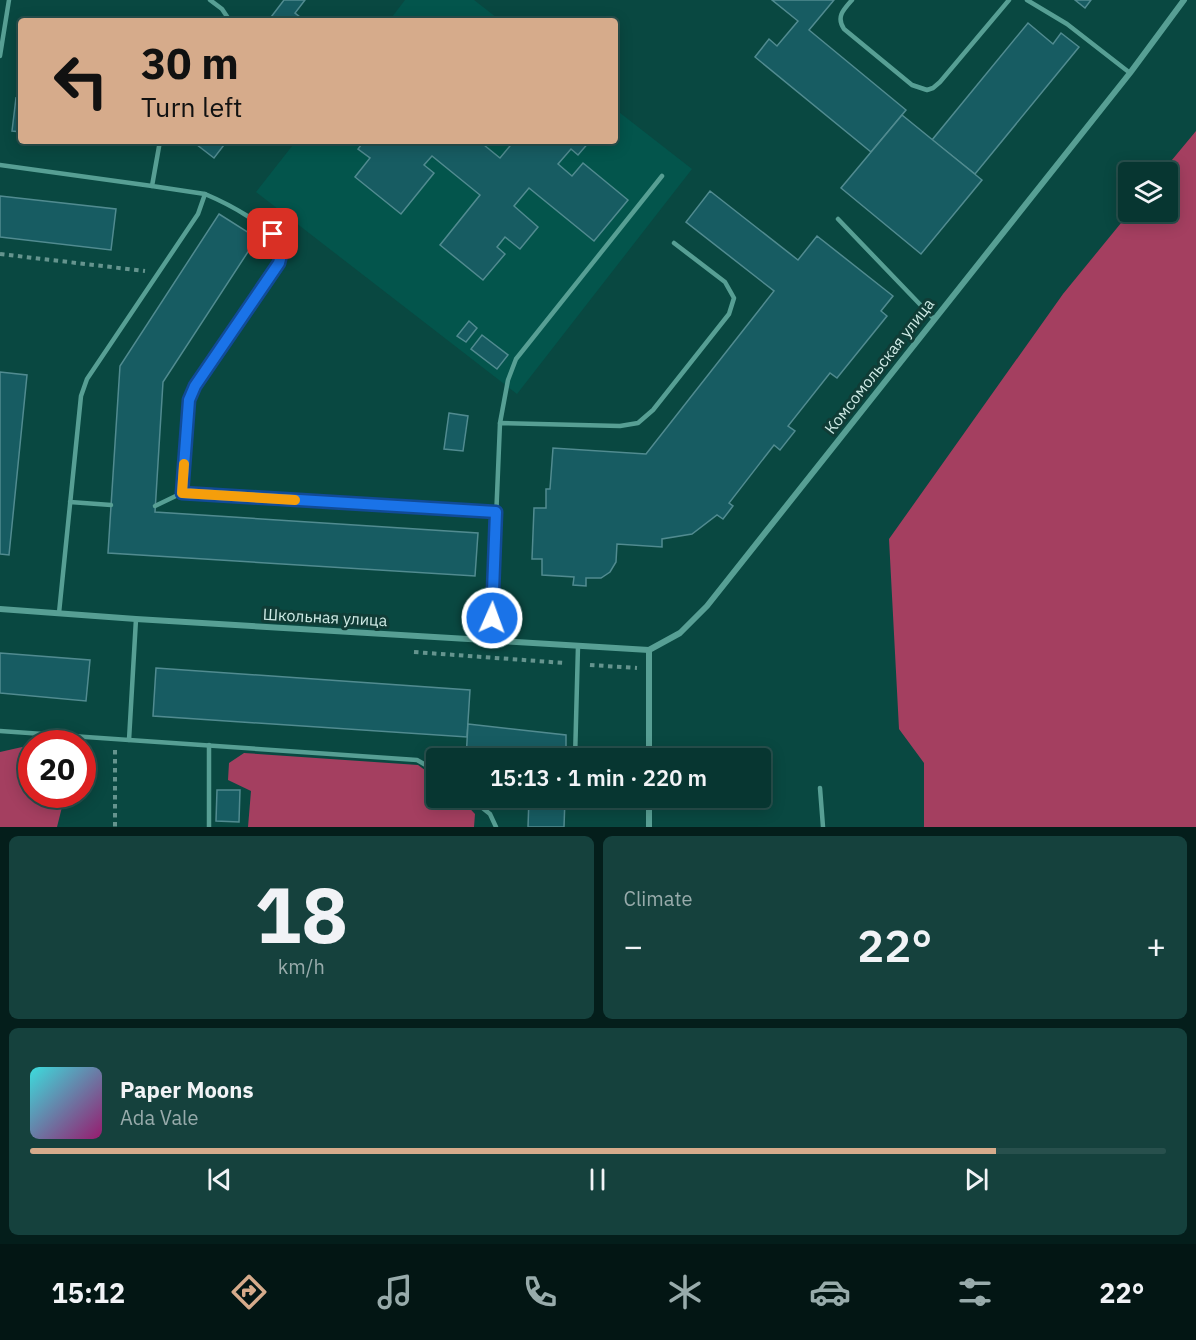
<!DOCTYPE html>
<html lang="en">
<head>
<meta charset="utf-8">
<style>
	:root { --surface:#073631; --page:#15413d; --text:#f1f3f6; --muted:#98abab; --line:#28504d; --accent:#d6ab8b }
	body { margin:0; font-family:"IBM Plex Sans",sans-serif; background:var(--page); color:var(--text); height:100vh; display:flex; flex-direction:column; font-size:22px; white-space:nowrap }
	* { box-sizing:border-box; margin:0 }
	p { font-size:20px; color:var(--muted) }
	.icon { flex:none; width:33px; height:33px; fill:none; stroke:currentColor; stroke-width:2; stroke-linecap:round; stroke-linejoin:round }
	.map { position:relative; height:827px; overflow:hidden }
	.panel { display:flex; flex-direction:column; gap:9px; padding:9px; background:#041e1b; flex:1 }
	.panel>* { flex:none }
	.guide { position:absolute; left:18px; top:18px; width:600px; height:126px; border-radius:6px; box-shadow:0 3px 15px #0003,0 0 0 2px var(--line); background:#d6ab8b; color:#111; overflow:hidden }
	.controls { position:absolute; left:1118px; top:162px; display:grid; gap:12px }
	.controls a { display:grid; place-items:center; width:60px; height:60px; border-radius:6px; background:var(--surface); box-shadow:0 3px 15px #0003,0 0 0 2px var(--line); font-size:30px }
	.speed { position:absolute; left:18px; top:730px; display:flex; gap:12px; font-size:30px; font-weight:700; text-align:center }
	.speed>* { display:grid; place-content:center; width:78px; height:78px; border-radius:50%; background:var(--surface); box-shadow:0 3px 15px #0003,0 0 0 2px var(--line); line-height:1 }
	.speed .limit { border:9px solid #d22; background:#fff; color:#111 }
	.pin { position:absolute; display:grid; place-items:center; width:51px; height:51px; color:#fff; margin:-26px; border-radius:12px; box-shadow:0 3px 9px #0006 }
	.me { position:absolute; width:66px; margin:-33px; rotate:2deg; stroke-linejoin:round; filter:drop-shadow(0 0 4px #0008) }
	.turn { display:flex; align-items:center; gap:21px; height:126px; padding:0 24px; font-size:27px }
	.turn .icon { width:78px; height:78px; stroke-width:2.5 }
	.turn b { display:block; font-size:42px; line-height:51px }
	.big { font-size:45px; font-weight:600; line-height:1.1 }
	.panel .widget { flex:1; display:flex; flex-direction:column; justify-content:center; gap:9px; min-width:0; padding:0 21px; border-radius:9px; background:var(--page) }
	.panel .dial { align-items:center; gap:0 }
	.dial b { font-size:78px; line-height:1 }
	.song { display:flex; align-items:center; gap:18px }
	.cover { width:72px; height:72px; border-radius:9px; background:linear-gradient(135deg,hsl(180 70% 55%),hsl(320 70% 35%)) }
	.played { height:6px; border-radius:3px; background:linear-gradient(90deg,var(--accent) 85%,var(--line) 85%) }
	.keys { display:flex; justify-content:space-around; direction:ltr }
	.heat { display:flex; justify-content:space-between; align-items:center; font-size:33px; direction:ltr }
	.panel .tiles { flex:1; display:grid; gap:9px; grid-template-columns:1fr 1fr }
	.widget:last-child { grid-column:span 2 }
	.trip { position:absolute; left:426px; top:748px; width:345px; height:60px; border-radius:6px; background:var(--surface); box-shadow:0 3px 15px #0003,0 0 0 2px var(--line); font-weight:600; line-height:60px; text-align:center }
	.dock { display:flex; height:96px; justify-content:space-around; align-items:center; background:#031614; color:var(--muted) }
	.dock .icon { width:42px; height:42px }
	.dock .selected { color:var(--accent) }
	.dock b { font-size:27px; color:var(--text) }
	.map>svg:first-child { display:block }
	.built { fill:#03554c }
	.green { fill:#a43f60 }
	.building { fill:#175c62; stroke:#518b90; stroke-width:1.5 }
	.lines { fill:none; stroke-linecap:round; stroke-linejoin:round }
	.path { stroke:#65948e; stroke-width:4; stroke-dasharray:4.5 4.5; stroke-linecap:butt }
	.lane { stroke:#579f94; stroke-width:4.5 }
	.street { stroke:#579f94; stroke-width:6 }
	.route-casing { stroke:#114b97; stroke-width:15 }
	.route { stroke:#1a73e8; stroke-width:10 }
	.slow { stroke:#f59e0b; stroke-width:10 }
	.labels { text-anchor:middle; stroke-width:6; stroke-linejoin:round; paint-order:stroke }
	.street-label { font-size:16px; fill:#cfebe6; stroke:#103c36 }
</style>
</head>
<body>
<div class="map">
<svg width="1196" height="827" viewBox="0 0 1196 827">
	<rect width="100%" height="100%" fill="#094841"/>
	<g class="built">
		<polygon points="405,0 474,0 501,21 389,21"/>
		<polygon points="615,109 692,169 517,394 256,192 296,141 615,141"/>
	</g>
	<g class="green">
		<polygon points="1196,131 1196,827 924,827 924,763 899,729 889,539 1063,294 1130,212 1167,212 1167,172 1162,172"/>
		<polygon points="31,745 32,795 65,795 57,827 0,827 0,752"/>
		<polygon points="244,753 418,765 436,778 436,798 460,798 475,814 474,827 248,827 251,791 228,780 229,763"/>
	</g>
	<g class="building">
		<polygon points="284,0 305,0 295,13 305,21 268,21"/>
		<polygon points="772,0 834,0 809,30 906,110 871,152 755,57 769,39 777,46 798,21"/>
		<polygon points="1075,0 1091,0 1085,8"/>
		<polygon points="1028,23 1053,44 1061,33 1079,47 975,174 932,140"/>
		<polygon points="16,98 21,99 21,132 12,131"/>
		<polygon points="902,115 982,180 921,254 841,188"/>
		<polygon points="192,141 227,141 214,158"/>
		<polygon points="364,141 479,141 500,158 514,141 590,141 578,155 571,149 558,164 572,176 583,163 628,200 594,241 529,188 514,206 538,227 520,249 505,237 497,247 505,254 483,280 440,245 480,195 432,156 424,165 434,173 401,214 355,177 370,158 358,149"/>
		<polygon points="710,191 798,260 817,236 893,296 881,311 887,316 837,378 830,373 788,426 795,431 780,450 774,445 729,503 733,506 723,519 717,515 692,534 662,539 662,547 617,544 616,562 610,572 601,578 586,578 586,586 573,585 574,577 542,575 542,559 532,559 534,508 546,508 546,489 550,489 553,448 646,454 774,291 686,222"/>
		<polygon points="0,196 116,209 111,250 0,237"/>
		<polygon points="219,214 257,238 163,382 155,512 478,533 475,576 108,553 120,366"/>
		<polygon points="469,321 477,328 466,342 457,336"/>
		<polygon points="482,335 508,355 497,369 471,349"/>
		<polygon points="0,372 27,375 9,555 0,554"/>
		<polygon points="449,413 468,416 463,451 444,449"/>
		<polygon points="0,653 90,660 86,701 0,693"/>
		<polygon points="156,668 470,690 467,737 153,716"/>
		<polygon points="468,724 566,735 566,759 466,759"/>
		<polygon points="217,790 240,790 239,822 216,821"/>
		<polygon points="529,798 565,798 564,827 528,827"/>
	</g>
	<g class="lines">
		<g class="path">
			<polyline points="0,254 145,271"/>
			<polyline points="414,652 565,663"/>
			<polyline points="590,665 637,668"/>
			<polyline points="115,750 115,827"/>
		</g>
		<g class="lane">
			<polyline points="210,0 222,9 230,21"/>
			<path d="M852 0C843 10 836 17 844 29L912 85 927 90 933 88 940 82 1009 0"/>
			<polyline points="1027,0 1067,24 1130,73"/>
			<polyline points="0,56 9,0"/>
			<polyline points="160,141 152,186 205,194"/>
			<polyline points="0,165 152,186"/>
			<polyline points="838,219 934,319"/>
			<polyline points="500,423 508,380 516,359 662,176"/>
			<polyline points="70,502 111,505"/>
			<polyline points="155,506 182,493"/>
			<path d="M59 613 81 396 87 379 198 214 205 194C231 205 266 224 283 247L278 263 195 386 189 400 182 493 496 512"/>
			<polyline points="491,640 500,423 620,426 638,423 653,410 729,314 734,298 725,282 674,243"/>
			<polyline points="0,731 129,740 136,619"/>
			<polyline points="129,740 417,760 436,771"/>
			<polyline points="575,759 578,646"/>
			<polyline points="820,788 823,827"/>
			<polyline points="470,798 490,814 496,827"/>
			<polyline points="209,827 209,745"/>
		</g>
		<g class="street">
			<polyline points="0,609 136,619 649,650"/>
			<polyline points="649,650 680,633 707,606 1130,73 1184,0"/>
			<polyline points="649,759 649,650"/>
			<polyline points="649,827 649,798"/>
		</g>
	</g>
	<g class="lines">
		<g class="route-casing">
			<polyline id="route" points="273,234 283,247 279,263 195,386 189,400 182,493 496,512 492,618"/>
		</g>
		<use href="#route" class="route"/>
		<polyline class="slow" points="184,464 182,493 295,500"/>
	</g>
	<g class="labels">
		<g class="street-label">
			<text transform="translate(879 366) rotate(-52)" y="6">Комсомольская улица</text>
			<text transform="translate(325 617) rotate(3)" y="6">Школьная улица</text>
		</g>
	</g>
</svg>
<div class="controls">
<a><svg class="icon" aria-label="layers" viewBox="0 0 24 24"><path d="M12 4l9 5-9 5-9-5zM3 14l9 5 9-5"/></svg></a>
</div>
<div class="speed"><div class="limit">20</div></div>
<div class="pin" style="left:273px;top:234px;background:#d93025"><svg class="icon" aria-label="arrive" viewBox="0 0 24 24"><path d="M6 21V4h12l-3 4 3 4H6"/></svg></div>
<svg class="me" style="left:492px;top:618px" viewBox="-20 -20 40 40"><circle r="17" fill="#1a73e8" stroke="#fff" stroke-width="3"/><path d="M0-11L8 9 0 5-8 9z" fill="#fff"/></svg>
<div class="trip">15:13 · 1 min · 220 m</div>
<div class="guide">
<div class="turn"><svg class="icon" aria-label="left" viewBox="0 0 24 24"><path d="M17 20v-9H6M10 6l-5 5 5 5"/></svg><div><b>30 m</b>Turn left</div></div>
</div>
</div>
<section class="panel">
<div class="tiles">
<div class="widget dial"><b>18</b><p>km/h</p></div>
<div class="widget"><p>Climate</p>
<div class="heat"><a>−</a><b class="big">22°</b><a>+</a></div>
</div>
<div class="widget">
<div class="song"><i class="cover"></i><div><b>Paper Moons</b><p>Ada Vale</p></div></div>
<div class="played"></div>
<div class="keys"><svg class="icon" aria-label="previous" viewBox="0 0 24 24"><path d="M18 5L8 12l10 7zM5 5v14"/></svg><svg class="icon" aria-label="pause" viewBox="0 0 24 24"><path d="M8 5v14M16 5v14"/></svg><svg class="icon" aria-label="next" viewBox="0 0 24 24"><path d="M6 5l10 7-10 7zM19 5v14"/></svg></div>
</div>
</div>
</section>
<nav class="dock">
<b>15:12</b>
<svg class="icon selected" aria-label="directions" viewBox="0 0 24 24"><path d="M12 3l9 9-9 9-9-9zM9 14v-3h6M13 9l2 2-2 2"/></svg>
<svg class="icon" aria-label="music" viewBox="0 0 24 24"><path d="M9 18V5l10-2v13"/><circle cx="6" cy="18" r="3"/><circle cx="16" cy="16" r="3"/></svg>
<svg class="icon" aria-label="phone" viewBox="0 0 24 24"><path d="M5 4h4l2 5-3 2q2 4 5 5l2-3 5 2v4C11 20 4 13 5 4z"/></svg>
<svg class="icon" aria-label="climate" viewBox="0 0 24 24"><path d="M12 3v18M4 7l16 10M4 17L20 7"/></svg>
<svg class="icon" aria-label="car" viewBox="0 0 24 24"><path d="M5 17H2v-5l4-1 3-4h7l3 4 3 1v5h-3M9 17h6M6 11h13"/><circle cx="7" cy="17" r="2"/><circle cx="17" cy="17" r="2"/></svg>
<svg class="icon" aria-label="filters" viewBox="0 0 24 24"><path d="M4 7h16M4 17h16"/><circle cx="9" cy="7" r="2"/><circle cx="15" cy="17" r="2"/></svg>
<b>22°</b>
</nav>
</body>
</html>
